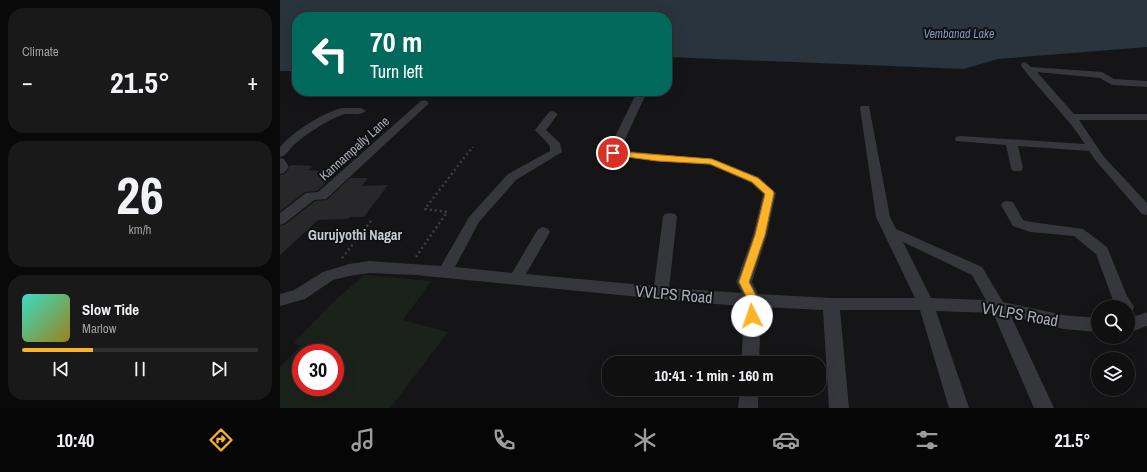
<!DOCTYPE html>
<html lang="en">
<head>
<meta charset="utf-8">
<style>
	:root { --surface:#101011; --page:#19191a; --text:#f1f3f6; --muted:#9c9d9f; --line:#303031; --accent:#fcb328 }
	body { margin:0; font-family:"Archivo Narrow",sans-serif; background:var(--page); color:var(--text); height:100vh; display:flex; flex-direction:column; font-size:15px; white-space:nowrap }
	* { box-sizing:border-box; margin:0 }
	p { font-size:13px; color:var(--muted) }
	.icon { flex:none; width:22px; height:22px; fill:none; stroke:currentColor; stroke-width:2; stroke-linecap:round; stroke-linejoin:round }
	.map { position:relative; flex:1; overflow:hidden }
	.sheet { display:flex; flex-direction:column; gap:8px; padding:8px; background:#090909; width:280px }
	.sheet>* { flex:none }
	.banner { position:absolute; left:12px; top:12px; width:380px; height:84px; border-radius:16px; box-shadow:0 4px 16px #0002,0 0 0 1px var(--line); background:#00695c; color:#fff; overflow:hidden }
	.buttons { position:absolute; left:811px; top:300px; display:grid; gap:8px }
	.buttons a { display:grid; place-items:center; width:44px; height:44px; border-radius:50%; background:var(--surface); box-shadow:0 4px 16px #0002,0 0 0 1px var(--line); font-size:20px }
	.speed { position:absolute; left:12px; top:344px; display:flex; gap:8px; font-size:20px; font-weight:700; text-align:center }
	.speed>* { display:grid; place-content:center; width:52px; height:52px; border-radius:50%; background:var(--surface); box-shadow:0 4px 16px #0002,0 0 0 1px var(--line); line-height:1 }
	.speed .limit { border:6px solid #d22; background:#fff; color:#111 }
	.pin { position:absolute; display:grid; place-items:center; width:34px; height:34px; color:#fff; margin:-17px; border:2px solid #fff; border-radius:50%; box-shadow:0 1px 4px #0007 }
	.me { position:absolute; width:44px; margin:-22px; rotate:356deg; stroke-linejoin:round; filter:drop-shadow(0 0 3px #0008) }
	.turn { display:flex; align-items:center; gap:14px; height:84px; padding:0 12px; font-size:18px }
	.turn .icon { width:52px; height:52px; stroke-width:2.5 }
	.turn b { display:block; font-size:28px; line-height:34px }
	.big { font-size:30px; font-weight:800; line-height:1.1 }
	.sheet .card { flex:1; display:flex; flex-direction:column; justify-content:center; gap:6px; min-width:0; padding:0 14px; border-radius:16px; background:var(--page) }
	.sheet .dial { align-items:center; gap:0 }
	.dial b { font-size:52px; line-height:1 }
	.song { display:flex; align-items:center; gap:12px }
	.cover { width:48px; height:48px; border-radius:6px; background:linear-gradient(135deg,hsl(170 70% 55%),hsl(50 70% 35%)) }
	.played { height:4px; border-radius:2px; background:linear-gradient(90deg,var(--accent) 30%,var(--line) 30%) }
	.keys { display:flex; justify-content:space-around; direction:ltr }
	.heat { display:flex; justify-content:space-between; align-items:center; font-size:22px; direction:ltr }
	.trip { position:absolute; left:322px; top:356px; width:224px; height:40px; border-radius:16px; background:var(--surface); box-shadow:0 4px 16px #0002,0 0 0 1px var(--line); font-weight:800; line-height:40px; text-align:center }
	.dock { display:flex; height:64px; justify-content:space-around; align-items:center; background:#060607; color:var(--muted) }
	.dock .icon { width:28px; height:28px }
	.dock .selected { color:var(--accent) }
	.dock b { font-size:18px; color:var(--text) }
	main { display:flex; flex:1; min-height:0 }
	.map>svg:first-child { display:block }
	.green { fill:#1b221c; fill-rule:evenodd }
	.water { fill:#2a343c }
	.building { fill:#28282b }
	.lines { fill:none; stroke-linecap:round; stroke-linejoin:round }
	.path-far1 { stroke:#3c3e43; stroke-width:2; stroke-dasharray:1.5 2.5; stroke-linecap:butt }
	.path { stroke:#3c3e43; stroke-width:2.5; stroke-dasharray:2 3; stroke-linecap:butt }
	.street { fill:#36373c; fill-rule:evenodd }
	.route { fill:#fcb328; stroke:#a4741a }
	.labels { text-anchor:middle; stroke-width:4; stroke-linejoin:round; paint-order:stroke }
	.far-water-label { font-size:12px; font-style:italic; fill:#7b9ab5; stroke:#101012 }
	.street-label { font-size:13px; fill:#a6abb8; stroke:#101012 }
	.neighbourhood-label { font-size:14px; font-weight:bold; fill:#c7cbd4; stroke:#101012 }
	.near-street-label { font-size:16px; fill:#a6abb8; stroke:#101012 }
</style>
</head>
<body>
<main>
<section class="sheet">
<div class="card"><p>Climate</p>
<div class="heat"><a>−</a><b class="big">21.5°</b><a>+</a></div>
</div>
<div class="card dial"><b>26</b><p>km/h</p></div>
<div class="card">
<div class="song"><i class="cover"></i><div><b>Slow Tide</b><p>Marlow</p></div></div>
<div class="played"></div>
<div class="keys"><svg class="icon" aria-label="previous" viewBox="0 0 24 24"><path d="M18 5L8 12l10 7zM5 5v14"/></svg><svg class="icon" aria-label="pause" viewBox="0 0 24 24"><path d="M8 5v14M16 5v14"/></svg><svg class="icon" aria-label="next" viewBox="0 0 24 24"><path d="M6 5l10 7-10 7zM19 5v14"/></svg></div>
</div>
</section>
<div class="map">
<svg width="867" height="408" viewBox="0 0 867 408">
	<rect width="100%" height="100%" fill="#151517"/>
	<path class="green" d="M84 275 151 281 123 320 168 332 110 408H0V367L21 346 14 343 50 305ZM21 353H55V387H21Z"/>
	<polygon class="water" points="0,0 867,0 867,47 718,59 684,69 387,57 387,17 17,17 17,71 0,71"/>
	<g class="building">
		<polygon points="11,165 33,166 28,170 51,172 42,179 50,179 37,191 25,192 0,211 0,175 5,174"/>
		<polygon points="70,178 88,178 82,186 108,185 84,217 70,217 68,219 38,220 0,255 0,226 6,224 35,201 47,200"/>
	</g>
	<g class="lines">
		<polyline class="path-far1" points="190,151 193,147"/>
		<g class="path">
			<polyline points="136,257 167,212 145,209 190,150"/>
			<polyline points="62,258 91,221"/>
		</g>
		<g class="street">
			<path d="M745 62 751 67 822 72 834 79 867 81V87L832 85 820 78 757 72 794 114H867V120H799L824 157 867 203V215L862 214 816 161 809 151 738 146 743 168 741 171H733L731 168 726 145 676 141 675 139 676 137 680 136 805 144C787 116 762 93 742 67L741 65 742 63Z"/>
			<path d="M361 91 366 94 340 150 436 160 479 177 496 193 487 235 472 282 478 294 551 298H635L596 217 580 108 581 106H589L610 217 616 229 702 267 723 302 783 315 818 318V332L783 329 731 316 774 408H754L713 313 656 311 689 408H669L640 310H560L569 408H549L543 310 481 307 479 363H461L465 306 420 303 136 275 89 273 69 276 53 280 25 299 0 306V294L14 290 43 272 69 264 89 261 161 266 189 217 228 174 270 151V146L255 130 269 112 273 111 278 114 266 130 280 143 282 152 236 180 199 222 175 267 232 273 258 229 263 227 268 229 270 232 246 274 374 286 383 217 385 214 390 213 395 214 397 217 389 288 462 293 456 282 473 235 483 194 471 183 430 165 377 161 329 155 327 153 356 94ZM623 242 692 275 706 300 651 298Z"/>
			<polygon points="144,100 147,101 149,103 147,105 46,199 34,200 5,223 0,225 0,213 26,193 38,192 141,101"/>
			<path d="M62 108H81L86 111C80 117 69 112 62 115 46 121 29 132 16 143 10 147 7 156 0 157V147C13 132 42 113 62 108Z"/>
			<polygon points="0,158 4,159 9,167 4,173 0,174"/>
			<polygon points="728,201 733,202 743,220 751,222 803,229 827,247 847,296 854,307 852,312 848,313 848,307 837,307 834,303 816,254 794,236 750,232 733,226 721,205 723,202"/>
			<polygon points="867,312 867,326 848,333 848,319"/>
			<polygon points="460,389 478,389 478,408 458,408"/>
		</g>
	</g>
	<path class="route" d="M330 151 432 159 478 178 493 191 494 193 485 235 469 282C475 294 483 306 476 319L472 320 468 319 467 316 468 300 459 282 475 235 485 194 472 182 430 164 377 161 333 155 329 153Z"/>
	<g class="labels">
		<g class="far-water-label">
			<text x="679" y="38">Vembanad Lake</text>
		</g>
		<g class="street-label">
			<text transform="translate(74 148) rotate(-42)" y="5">Kannampally Lane</text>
		</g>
		<g class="neighbourhood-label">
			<text x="75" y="240">Gurujyothi Nagar</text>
		</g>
		<g class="near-street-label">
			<text transform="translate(394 294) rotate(5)" y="6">VVLPS Road</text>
			<text transform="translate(740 314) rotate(10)" y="6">VVLPS Road</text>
		</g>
	</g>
</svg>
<div class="buttons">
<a><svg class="icon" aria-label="search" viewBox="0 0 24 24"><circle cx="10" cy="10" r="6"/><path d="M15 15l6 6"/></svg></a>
<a><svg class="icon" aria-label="layers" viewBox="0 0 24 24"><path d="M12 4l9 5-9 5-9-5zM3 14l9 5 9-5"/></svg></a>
</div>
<div class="speed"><div class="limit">30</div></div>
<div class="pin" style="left:333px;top:153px;background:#d93025"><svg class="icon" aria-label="arrive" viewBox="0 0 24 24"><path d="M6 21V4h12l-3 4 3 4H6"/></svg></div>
<svg class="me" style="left:472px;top:316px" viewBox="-20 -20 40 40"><circle r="19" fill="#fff"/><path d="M0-13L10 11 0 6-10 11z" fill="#fcb328"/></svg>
<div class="trip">10:41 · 1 min · 160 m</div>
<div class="banner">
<div class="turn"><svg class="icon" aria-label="left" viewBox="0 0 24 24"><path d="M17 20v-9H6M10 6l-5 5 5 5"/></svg><div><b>70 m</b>Turn left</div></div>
</div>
</div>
</main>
<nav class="dock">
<b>10:40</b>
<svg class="icon selected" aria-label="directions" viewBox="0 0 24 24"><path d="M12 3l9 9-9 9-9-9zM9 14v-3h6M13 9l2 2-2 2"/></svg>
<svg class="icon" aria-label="music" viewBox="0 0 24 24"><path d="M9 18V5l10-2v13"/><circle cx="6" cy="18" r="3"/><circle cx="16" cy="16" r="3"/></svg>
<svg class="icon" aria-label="phone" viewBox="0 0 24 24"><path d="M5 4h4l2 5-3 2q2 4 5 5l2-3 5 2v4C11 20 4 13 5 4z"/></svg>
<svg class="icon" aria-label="climate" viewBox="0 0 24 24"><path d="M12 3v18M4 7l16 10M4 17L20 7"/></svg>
<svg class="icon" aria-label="car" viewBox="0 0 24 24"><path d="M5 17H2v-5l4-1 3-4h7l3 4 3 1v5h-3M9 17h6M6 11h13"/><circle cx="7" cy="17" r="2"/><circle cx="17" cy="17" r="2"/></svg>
<svg class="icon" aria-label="filters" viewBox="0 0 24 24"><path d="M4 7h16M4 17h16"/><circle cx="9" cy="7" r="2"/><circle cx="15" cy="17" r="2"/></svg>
<b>21.5°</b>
</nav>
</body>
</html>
